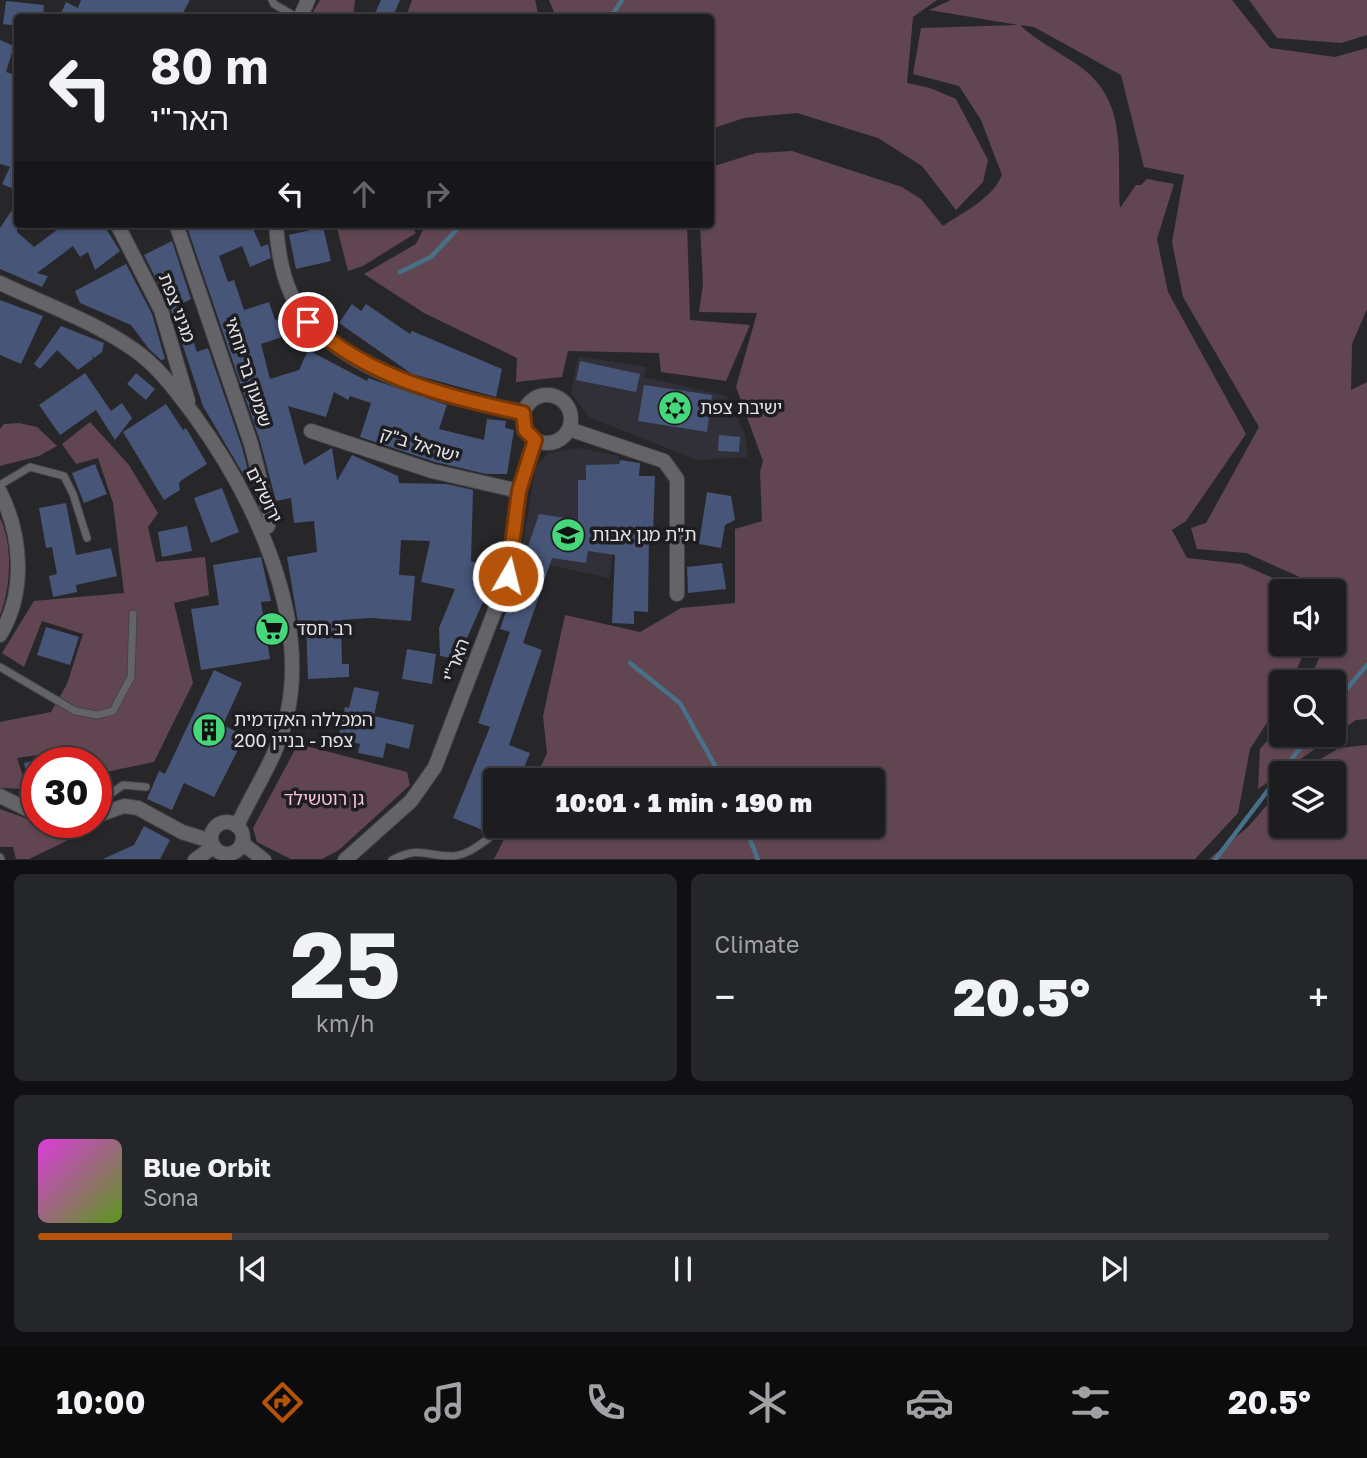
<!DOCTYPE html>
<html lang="en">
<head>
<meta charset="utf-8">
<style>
	:root { --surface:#1d1d20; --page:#252629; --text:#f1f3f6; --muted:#a0a2a5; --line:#3b3b3e; --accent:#b45309 }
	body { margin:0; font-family:"Golos Text","Noto Sans Hebrew",sans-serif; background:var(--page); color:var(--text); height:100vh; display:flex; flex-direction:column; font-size:26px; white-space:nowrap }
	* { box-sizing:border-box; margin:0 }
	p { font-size:23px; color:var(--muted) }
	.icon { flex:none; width:38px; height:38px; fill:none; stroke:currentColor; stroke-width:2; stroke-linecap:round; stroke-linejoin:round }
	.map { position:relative; height:860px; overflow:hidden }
	.side { display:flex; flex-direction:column; gap:14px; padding:14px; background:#101012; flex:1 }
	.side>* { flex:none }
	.top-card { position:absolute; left:14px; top:14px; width:700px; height:214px; border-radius:7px; box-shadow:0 2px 5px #0004,0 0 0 2px var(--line); background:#1d1d20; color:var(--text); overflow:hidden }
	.controls { position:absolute; left:1269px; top:579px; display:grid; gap:14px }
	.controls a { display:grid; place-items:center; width:77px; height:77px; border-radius:7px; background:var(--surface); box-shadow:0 2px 5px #0004,0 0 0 2px var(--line); font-size:35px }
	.speed { position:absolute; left:21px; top:747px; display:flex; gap:14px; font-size:35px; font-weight:700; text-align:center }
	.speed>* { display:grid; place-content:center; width:91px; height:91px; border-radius:50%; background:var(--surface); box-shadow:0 2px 5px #0004,0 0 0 2px var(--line); line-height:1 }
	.speed .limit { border:10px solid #d22; background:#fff; color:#111 }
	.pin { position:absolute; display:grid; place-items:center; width:60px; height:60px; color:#fff; margin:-30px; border:4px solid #fff; border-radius:50%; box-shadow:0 2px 7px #0007 }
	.me { position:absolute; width:77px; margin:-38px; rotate:8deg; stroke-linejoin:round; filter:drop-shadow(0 0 5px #0008) }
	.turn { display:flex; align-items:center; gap:24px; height:147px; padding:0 21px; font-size:32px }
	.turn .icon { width:91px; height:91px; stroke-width:2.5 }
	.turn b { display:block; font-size:49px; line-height:60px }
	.lanes { display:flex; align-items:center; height:66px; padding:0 21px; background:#0003; justify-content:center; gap:35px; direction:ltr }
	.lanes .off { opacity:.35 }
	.big { font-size:52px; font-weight:800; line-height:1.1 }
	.side .tile { flex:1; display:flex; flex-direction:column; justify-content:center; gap:10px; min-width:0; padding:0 24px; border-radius:10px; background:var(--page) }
	.side .dial { align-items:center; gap:0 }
	.dial b { font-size:91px; line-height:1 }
	.song { display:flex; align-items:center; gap:21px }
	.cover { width:84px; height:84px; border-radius:10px; background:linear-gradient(135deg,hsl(300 70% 55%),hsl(90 70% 35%)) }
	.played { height:7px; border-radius:4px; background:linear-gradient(90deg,var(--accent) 15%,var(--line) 15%) }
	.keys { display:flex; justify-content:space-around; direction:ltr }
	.heat { display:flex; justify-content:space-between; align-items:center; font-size:38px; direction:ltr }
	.side .tiles { flex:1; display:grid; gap:14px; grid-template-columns:1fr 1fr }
	.tile:last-child { grid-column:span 2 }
	.trip { position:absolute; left:483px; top:768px; width:402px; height:70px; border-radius:7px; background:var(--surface); box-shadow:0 2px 5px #0004,0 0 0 2px var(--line); font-weight:800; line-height:70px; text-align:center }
	.tabs { display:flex; height:112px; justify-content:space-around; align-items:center; background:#0c0c0d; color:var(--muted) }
	.tabs .icon { width:49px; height:49px }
	.tabs .current { color:var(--accent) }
	.tabs b { font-size:32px; color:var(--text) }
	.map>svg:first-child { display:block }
	.built { fill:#312f38 }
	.green { fill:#614651 }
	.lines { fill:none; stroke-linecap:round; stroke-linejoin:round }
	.stream { stroke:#477089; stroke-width:4.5 }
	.building { fill:#465578 }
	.service-casing { stroke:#434346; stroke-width:9 }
	.minor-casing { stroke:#434346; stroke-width:16 }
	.service { stroke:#646368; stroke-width:7 }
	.minor { stroke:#646368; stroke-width:14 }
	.route-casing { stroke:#753606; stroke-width:18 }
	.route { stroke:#b45309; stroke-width:12 }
	.labels { text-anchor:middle; stroke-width:7; stroke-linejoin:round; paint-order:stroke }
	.street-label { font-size:18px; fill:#e4e3e6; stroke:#1e1d21 }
	.poi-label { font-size:18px; fill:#e4e3e6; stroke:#1e1d21; text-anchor:start }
	.park-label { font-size:18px; fill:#f9c0d8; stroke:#1e1d21 }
</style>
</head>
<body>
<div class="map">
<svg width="1367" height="860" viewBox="0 0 1367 860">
	<rect width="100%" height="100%" fill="#27272a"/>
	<g class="built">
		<polygon points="578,356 647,367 644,377 727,396 745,435 748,457 697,460 589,417 571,393"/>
		<polygon points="579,448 619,456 610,578 520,559 536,466 549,453"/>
	</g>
	<g class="green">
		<polygon points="320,0 355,0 353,17 310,17"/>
		<polygon points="412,0 535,0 539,17 406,17"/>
		<polygon points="549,0 937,0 913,17 907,83 930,88 956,99 988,160 983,182 956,210 922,166 878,138 797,113 744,118 711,129 710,18 556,17"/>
		<path d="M951 0H1232L1270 48 1335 57 1367 48V309L1352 344 1351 390 1367 382V719L1356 720 1258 789 1260 749 1281 725V735H1334V682H1309L1325 644H1334V624L1345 597 1246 553 1197 549 1191 528 1206 523 1259 427 1183 297 1172 242 1184 175 1144 167 1121 75 1034 27 1020 25C1035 40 1059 52 1078 65 1129 101 1117 153 1120 208L1136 185H1141L1147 179 1174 184 1157 239 1168 292 1246 434 1186 521 1172 530 1187 558 1241 564 1303 591 1281 592V644H1308L1291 682H1281V701L1250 749 1238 813 1195 859H494L511 826H873V780H535L547 753 543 716 565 615 640 632 681 608 735 603V529L762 521 760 472 763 461 736 387 757 313 699 312 703 284 700 224H710L711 167 756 153 792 151 902 187 921 199 943 226C963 212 992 199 1002 175L981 120 959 86 913 74 921 28 1018 25 929 10Z"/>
		<polygon points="1249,0 1367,0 1367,35 1341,43 1277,38"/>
		<polygon points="336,224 410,224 416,233 363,266 348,271"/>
		<polygon points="426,224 687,224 690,320 750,325 726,381 661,372 659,353 568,351 562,377 516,382 517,358 424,313 364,274 416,244"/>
		<polygon points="90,422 129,465 158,513 148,527 156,562 205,557 209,595 174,603 193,683 154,762 96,774 96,763 82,763 78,749 17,758 27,789 0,788 0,722 51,712 67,684 83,634 42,621 24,667 2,653 34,601 124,593 113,503 98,458 76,464 62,444"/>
		<polygon points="19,423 37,427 57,446 39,456 0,466 0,429 4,424"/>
		<path d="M0 518C13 544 11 588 0 615Z"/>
		<polygon points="298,744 407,772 410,785 339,850 322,859 291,859 257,842 253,828"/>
		<polygon points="1367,745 1367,859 1209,859 1248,827 1281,789 1281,826 1334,826 1334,774 1298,773 1339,748"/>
		<polygon points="0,809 39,823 87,831 29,859 16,859 13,847 0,847"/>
	</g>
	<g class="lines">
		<g class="stream">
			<polyline points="610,18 622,0"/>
			<polyline points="400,272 431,257 462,224"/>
			<polyline points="630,663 680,703 723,780"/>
			<polyline points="1334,704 1367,665"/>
			<polyline points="745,826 758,860"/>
			<polyline points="1215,860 1310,735"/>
		</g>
	</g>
	<g class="building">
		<polygon points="81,0 190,0 180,18 59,18 66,2 78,8"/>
		<polygon points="381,0 400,0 392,18 373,18"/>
		<polygon points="6,1 44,5 43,18 18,18 18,26 3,24"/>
		<polygon points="0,40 14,46 6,72 18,76 18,191 2,184 10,167 0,164"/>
		<polygon points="18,201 17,232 34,247 65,224 103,224 120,251 95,270 88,252 80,257 73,246 37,273 48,276 42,287 0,269 0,228"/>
		<polygon points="186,224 251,224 261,247 268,244 271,258 250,267 242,246 219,256 228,282 234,280 244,310 269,302 275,320 289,316 294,333 261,344 270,379 299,370 308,350 367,381 368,378 447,405 439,429 484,440 487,419 506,421 505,428 514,430 507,474 486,474 435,462 360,437 371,403 350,396 348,400 334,392 326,417 288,406 304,465 332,448 337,481 352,455 398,476 399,483 447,484 473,490 471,561 496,573 462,649 469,651 466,660 440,656 439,628 455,589 421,582 430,541 401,540 399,575 415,576 411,621 371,618 341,620 342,664 349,664 349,677 308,679 306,622 298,623 287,557 317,552 314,521 294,523 291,498 276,501 260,441"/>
		<polygon points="323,227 331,261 296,269 289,235"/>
		<polygon points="172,241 191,299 181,304 197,352 208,348 242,447 250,478 246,479 203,406 170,307 144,255"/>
		<polygon points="126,264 152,314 165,359 161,360 149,349 131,325 80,303 75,291"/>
		<polygon points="0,300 43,316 21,364 0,355"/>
		<polygon points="352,304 361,311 366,304 410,334 412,331 502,369 496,397 412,374 339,323"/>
		<polygon points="61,326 104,343 102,352 94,358 91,355 93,359 78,370 57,350 40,369 34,364"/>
		<polygon points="580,361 640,374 636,392 576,380"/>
		<polygon points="85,373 111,411 122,403 132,418 115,440 96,410 60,435 39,405"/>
		<polygon points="136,373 155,389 146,400 127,384"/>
		<polygon points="644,385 712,395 707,432 638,421"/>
		<polygon points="166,404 183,430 186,428 207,464 182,480 179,483 180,490 164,500 123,432"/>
		<polygon points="719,435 740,437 739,452 718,451"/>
		<polygon points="620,460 640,463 639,476 655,476 653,534 649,534 648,612 634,611 634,624 612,623 615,555 588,551 586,563 552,558 523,643 542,650 509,745 530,753 519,780 495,780 495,835 453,818 490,727 478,723 510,632 500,629 539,514 578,520 578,480 586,480 586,465 619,464"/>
		<polygon points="95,464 107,494 84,503 72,473"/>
		<polygon points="222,488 239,532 211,543 194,498"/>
		<polygon points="707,492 731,496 735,520 725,525 721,548 699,544"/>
		<polygon points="66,503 76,555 111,548 117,576 76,585 77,592 53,597 49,576 57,574 52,547 46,548 39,508"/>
		<polygon points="187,526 192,551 162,557 158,532"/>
		<polygon points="261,557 271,601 261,602 270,659 201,670 191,609 219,605 213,565"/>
		<polygon points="722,563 726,589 688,593 687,567"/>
		<polygon points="46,627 79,637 70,665 37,655"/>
		<polygon points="407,649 436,654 432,684 402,679"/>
		<polygon points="214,670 242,683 223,725 245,736 214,797 184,783 172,810 147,799 159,771 165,774"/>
		<polygon points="354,687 379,692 374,716 414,725 409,749 386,743 383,758 358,753 360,744 338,739 345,707 349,708"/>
		<polygon points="37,760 37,794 32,795 24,763"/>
		<polygon points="144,826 170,840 160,859 103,859 134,845"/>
	</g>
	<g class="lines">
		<g class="service-casing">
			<g id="service">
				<polyline points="272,0 274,4 298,18"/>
				<polyline points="0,485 30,467 64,476 73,494 87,538"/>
				<polyline points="0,667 75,711 97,715 113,711 131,677 133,614"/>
				<polyline points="21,806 37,800"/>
				<polyline points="104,812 108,796 123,785 146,787"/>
				<polyline points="0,857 1,860"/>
				<path d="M392 860C421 845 427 857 453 856 467 855 478 846 489 838"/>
			</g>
		</g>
		<g class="minor-casing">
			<g id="minor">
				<polyline points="300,18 308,0"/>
				<polyline points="117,224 161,310 188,401"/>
				<polyline points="176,224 251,444 270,518 268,526 261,531"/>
				<path d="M276 224C278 257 286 298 310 323 361 380 452 398 523 413"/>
				<path d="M0 283C44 304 93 321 133 349 158 366 176 391 194 415 251 493 308 610 288 710 280 753 255 787 237 826"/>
				<circle cx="547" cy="419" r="24"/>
				<polyline points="569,429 664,461 677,479 677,594"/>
				<polyline points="311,431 432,471 519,491"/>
				<path d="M0 492C22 536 26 592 0 635"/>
				<polyline points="0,796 37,814"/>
				<polyline points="96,816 124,806 138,808 182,832 211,841"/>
				<circle cx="227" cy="838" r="16"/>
				<polyline points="242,843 264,860"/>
				<polyline points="195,860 213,847"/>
				<polyline points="345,860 411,801 435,767 508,576 519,491 535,440"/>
			</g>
		</g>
		<use href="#service" class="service"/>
		<use href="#minor" class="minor"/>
	</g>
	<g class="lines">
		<g class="route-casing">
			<path id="route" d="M308 322C367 377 446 397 523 413L525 430 535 440 519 491 508 576"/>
		</g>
		<use href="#route" class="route"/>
	</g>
	<defs>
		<g id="synagogue-disc" transform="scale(1.75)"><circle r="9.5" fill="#45d77a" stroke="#1e1d21"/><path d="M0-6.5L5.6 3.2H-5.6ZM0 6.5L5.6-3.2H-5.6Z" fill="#111"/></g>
		<g id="school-disc" transform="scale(1.75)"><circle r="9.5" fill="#45d77a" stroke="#1e1d21"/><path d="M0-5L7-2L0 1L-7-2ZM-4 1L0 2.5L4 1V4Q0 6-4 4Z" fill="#111"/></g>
		<g id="supermarket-disc" transform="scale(1.75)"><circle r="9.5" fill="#45d77a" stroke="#1e1d21"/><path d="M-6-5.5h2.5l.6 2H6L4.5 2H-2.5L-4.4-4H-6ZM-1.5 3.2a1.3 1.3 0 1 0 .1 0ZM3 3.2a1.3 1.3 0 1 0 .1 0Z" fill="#111"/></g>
		<g id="building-disc" transform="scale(1.75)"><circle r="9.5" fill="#45d77a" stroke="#1e1d21"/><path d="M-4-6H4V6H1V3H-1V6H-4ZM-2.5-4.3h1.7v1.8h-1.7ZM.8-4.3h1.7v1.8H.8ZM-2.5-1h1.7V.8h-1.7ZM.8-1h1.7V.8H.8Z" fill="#111"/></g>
	</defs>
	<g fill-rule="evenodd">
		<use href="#synagogue-disc" x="675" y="408"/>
		<use href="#school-disc" x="568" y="535"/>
		<use href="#supermarket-disc" x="272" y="629"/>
		<use href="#building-disc" x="209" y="730"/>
	</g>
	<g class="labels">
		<g class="street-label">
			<text transform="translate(177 308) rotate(69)" y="6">מגיני צפת</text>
			<text transform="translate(248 372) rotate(72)" y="6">שמעון בר יוחאי</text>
			<text transform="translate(420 445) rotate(17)" y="6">ישראל ב"ק</text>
			<text transform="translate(264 495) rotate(64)" y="6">ירושלים</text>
			<text transform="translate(456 660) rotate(-69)" y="6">האר"י</text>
		</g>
		<g class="poi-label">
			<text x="700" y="414">ישיבת צפת</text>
			<text x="592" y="541">ת"ת מגן אבות</text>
			<text x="296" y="635">רב חסד</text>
			<text x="234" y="726">המכללה האקדמית<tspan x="234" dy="21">צפת - בניין 200</tspan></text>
		</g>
		<g class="park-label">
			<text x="324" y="805">גן רוטשילד</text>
		</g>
	</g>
</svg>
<div class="controls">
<a><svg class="icon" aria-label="sound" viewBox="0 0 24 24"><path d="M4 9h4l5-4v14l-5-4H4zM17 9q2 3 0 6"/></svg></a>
<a><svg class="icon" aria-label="search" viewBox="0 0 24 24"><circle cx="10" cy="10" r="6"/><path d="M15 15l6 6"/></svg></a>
<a><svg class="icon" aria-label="layers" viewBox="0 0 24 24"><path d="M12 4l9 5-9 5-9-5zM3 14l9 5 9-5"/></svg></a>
</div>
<div class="speed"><div class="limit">30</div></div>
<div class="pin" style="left:308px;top:322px;background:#d93025"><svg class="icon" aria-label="arrive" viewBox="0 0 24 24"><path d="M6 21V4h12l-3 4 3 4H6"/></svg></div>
<svg class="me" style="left:508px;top:576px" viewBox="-20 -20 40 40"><circle r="17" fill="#b45309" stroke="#fff" stroke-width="3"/><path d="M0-11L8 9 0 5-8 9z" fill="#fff"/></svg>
<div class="trip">10:01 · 1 min · 190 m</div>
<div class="top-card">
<div class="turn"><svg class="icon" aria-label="left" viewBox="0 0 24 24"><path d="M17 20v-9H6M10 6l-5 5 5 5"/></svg><div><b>80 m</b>האר&quot;י</div></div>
<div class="lanes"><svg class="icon" aria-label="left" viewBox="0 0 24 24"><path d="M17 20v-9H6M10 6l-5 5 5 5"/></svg><svg class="icon off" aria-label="ahead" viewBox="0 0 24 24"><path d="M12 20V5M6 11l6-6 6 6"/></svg><svg class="icon off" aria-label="right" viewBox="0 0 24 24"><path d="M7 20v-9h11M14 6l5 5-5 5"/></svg></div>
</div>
</div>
<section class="side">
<div class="tiles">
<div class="tile dial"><b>25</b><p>km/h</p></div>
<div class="tile"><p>Climate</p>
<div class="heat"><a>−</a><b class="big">20.5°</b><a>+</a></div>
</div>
<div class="tile">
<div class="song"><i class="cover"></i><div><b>Blue Orbit</b><p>Sona</p></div></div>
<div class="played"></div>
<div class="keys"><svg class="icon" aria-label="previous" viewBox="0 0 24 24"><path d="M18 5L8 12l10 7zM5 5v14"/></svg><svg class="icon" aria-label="pause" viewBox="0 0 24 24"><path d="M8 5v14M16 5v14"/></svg><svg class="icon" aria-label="next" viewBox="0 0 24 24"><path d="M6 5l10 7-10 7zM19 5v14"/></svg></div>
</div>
</div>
</section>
<nav class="tabs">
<b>10:00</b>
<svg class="icon current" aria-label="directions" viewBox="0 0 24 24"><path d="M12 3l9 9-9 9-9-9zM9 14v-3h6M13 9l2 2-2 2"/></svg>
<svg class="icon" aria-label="music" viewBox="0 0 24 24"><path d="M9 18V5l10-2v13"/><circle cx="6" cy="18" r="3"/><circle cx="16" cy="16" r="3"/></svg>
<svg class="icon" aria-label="phone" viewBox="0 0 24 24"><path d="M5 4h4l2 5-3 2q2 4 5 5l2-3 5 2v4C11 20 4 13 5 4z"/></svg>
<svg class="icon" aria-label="climate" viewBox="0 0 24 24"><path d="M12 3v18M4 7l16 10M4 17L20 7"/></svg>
<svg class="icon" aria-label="car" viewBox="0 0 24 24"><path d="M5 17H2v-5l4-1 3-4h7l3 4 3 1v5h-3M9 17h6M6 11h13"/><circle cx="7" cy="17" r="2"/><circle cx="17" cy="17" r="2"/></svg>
<svg class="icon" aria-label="filters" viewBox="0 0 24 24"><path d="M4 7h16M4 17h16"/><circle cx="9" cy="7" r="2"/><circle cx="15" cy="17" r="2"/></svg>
<b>20.5°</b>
</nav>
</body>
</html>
